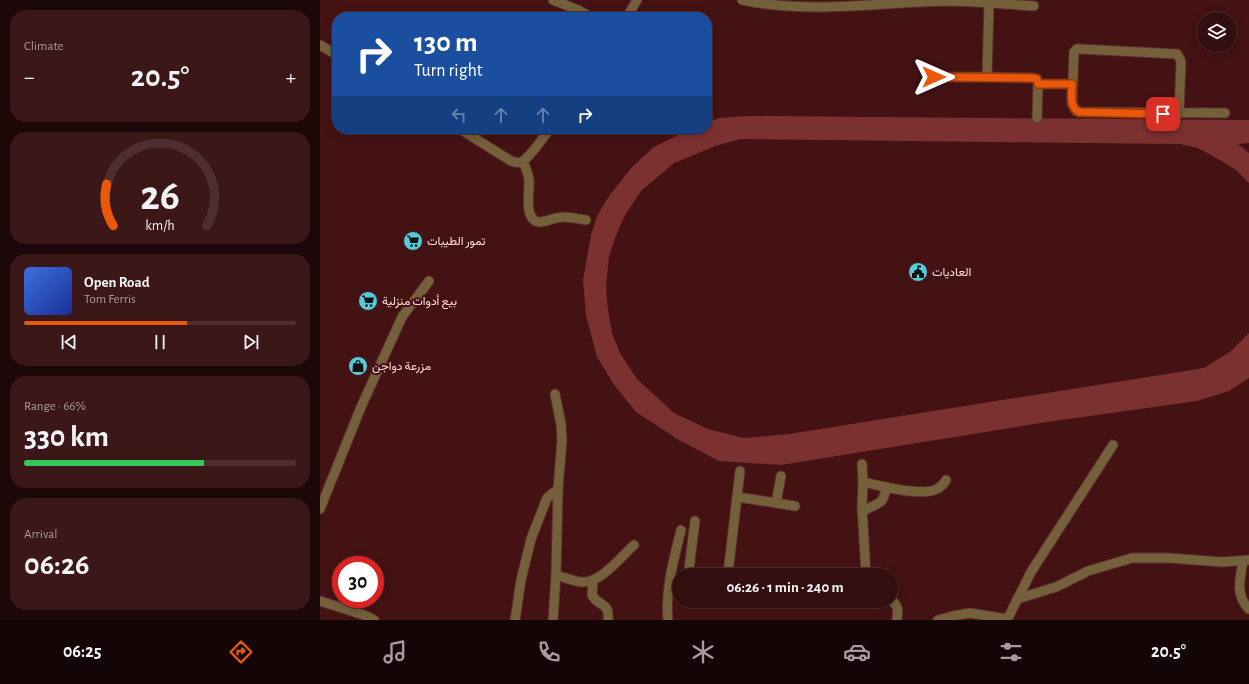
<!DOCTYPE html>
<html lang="en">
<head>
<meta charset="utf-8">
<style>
	:root { --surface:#330e0e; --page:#3b1717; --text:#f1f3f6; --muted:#a99c9e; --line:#4e2e2e; --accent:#ea580c }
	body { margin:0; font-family:"Alegreya Sans",Vazirmatn,sans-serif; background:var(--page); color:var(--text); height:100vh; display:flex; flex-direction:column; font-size:15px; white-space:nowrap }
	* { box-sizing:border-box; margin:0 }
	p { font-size:13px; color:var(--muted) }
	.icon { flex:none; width:22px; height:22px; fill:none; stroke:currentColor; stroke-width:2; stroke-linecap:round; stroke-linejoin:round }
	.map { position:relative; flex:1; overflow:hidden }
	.drawer { display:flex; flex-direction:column; gap:10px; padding:10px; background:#1c0808; width:320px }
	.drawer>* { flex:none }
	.top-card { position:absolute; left:12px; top:12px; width:380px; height:122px; border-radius:16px; box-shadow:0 2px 10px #0003,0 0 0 1px var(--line); background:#1a4fa0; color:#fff; overflow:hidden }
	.buttons { position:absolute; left:877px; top:12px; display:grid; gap:8px }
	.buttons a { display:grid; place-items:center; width:40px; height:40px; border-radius:50%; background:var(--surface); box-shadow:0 2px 10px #0003,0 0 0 1px var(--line); font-size:20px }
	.speed { position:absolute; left:12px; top:556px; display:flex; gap:8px; font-size:20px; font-weight:700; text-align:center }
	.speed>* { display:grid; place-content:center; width:52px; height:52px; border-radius:50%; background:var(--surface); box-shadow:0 2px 10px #0003,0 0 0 1px var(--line); line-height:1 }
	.speed .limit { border:6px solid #d22; background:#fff; color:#111 }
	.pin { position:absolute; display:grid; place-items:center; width:34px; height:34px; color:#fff; margin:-17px; border-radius:8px; box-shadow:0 2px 6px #0006 }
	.me { position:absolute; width:44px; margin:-22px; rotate:90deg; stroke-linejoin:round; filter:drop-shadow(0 0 3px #0008) }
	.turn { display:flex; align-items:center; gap:14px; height:84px; padding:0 16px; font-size:18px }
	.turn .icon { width:52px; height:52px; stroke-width:2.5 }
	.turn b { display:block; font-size:28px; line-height:34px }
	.lanes { display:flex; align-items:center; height:38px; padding:0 16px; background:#0003; justify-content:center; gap:20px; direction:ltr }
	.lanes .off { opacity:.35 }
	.big { font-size:30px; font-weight:600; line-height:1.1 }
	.drawer .widget { flex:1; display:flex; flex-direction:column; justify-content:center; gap:6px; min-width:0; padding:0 14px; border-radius:16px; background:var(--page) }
	.drawer .dial { align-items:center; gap:0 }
	.dial svg { height:104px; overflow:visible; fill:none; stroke:var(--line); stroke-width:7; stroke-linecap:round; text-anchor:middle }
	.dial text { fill:var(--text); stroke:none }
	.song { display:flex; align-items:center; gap:12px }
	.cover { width:48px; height:48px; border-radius:6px; background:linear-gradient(135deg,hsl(220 70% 55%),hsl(230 70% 35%)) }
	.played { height:4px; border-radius:2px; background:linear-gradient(90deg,var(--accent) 60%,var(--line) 60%) }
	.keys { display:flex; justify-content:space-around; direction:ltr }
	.heat { display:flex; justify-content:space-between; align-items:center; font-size:22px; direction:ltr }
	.charge { height:6px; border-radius:3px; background:linear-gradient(90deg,#34c759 66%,var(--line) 0) }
	.trip { position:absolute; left:352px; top:568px; width:226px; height:40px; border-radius:20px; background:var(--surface); box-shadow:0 2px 10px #0003,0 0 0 1px var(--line); font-weight:600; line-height:40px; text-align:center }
	.menu { display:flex; height:64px; justify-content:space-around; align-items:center; background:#140606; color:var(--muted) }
	.menu .icon { width:28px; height:28px }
	.menu .on { color:var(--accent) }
	.menu b { font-size:18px; color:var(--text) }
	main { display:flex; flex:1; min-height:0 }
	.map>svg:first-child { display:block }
	.green { fill:#7c3131 }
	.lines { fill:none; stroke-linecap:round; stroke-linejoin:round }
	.minor-casing { stroke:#5e2e2f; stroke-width:11 }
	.minor { stroke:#74613c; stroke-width:9 }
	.route-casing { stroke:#983908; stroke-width:10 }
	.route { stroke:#ea580c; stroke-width:7 }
	.labels { text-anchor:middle; stroke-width:4; stroke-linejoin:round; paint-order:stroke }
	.poi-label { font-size:12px; fill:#fedbd9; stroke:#441213; text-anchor:start }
</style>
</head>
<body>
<main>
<section class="drawer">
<div class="widget"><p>Climate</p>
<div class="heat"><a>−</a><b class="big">20.5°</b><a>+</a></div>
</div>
<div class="widget dial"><svg viewBox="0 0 100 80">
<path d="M14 69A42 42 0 1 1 86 69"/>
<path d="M14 69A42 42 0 0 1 9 37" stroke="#ea580c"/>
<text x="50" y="56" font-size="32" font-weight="700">26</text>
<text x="50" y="72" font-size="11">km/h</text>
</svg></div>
<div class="widget">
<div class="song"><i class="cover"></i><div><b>Open Road</b><p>Tom Ferris</p></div></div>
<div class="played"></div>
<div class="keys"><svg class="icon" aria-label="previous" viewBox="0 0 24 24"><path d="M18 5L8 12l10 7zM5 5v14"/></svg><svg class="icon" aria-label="pause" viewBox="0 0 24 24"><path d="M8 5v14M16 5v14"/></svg><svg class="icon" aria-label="next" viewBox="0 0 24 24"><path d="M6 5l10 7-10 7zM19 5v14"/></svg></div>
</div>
<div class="widget"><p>Range · 66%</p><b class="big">330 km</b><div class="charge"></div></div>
<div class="widget"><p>Arrival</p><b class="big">06:26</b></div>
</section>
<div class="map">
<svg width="929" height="620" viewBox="0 0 929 620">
	<rect width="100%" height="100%" fill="#441213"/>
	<polygon class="green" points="427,116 929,120 929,143 918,144 929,153 929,183 916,170 898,159 878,148 860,144 421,139 398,145 354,163 321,191 304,217 295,238 289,256 286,287 288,310 292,333 300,353 317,379 354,413 388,429 424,438 469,434 884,368 911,351 929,333 929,378 909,391 877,401 727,422 461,465 399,461 359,440 316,412 295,386 277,357 266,315 263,280 271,235 277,216 289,196 313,166 334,147 370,129 387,129 387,122 399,118"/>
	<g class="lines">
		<g class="minor-casing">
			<g id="minor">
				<polyline points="233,0 258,10 271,17"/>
				<path d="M422 0C488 14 556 3 622 1 653 1 683 4 714 6"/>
				<polyline points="307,17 317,0"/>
				<polyline points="0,45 17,55"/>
				<polyline points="614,77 667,77 715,78 717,79 718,84 717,118"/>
				<polyline points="667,77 669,3"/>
				<polyline points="718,84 752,84"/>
				<polyline points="859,114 861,62 860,59 857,54 760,49 757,49 754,52 752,104 756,111 759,112 905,113"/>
				<path d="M140 129 191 161C195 162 200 164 203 161 210 157 224 136 230 129"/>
				<path d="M203 162C206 168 208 173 209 180 210 190 203 220 219 222 227 222 235 217 244 217 251 217 258 219 266 220"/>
				<polyline points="542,464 543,482 542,506 546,575"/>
				<path d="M543 482C560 486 602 497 617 489 621 487 624 484 626 480"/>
				<polyline points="418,497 475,506"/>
				<polyline points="456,503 461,476"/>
				<polyline points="0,509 41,407 82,317 109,281"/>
				<path d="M542 512C556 502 564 507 566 487"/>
				<polyline points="375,521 369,569 372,573 393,575"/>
				<path d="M923 561C920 579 915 595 929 609"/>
				<path d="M236 575C244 577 252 581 261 582 280 584 301 557 314 545"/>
				<path d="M402 575C407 573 408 570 409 565L420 471"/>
				<path d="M273 580 272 595C278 607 290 601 288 620"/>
				<polyline points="697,599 736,587 768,571 812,558 849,558 902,562 929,560"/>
				<path d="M571 600C579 605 578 612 577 620"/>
				<polyline points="0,601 44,615 54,620"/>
				<polyline points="195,620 201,580 211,539 227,498 238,489"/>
				<polyline points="233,620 236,575 238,489 242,440 241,424 235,394"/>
				<path d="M348 620C345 589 354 559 361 530"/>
				<polyline points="618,620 633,616 650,613 687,619"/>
				<polyline points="687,620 711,572 793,445"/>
			</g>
		</g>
		<use href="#minor" class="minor"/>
	</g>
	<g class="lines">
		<g class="route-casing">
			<path id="route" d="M614 77 712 78 717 79 718 84H752C752 94 749 107 759 112L843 114"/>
		</g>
		<use href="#route" class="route"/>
	</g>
	<defs>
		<g id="supermarket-disc" transform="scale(1)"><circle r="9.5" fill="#52ccd6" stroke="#441213"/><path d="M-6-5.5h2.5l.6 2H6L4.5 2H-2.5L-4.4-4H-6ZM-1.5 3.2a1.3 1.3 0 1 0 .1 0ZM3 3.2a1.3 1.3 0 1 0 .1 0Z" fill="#111"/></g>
		<g id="civic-disc" transform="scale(1)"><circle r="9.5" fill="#52ccd6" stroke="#441213"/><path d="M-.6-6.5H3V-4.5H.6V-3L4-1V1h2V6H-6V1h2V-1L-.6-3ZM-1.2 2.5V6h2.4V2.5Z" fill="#111"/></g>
		<g id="shop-disc" transform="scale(1)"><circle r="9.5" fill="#52ccd6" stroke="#441213"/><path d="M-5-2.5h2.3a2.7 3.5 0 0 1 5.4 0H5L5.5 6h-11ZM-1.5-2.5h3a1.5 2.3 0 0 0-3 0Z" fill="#111"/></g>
	</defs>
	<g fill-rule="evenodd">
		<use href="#supermarket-disc" x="93" y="241"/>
		<use href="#civic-disc" x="598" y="272"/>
		<use href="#supermarket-disc" x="48" y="301"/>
		<use href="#shop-disc" x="38" y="366"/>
	</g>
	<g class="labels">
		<g class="poi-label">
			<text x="107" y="245">تمور الطيبات</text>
			<text x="612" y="276">العاديات</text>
			<text x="62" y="305">بيع أدوات منزلية</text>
			<text x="52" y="370">مزرعة دواجن</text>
		</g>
	</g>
</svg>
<div class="buttons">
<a><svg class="icon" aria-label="layers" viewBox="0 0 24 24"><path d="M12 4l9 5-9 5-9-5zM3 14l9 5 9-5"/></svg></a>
</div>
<div class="speed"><div class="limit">30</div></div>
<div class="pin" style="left:843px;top:114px;background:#d93025"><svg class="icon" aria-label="arrive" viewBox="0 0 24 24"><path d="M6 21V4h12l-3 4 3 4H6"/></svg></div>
<svg class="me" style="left:614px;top:77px" viewBox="-20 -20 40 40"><path d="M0-17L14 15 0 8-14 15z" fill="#ea580c" stroke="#fff" stroke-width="4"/></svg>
<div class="trip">06:26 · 1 min · 240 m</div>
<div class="top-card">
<div class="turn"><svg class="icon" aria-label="right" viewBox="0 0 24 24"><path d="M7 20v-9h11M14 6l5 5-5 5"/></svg><div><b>130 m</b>Turn right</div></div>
<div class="lanes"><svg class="icon off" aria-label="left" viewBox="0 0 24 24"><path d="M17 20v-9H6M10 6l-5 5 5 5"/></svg><svg class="icon off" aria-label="ahead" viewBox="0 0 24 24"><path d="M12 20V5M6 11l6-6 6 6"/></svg><svg class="icon off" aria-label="ahead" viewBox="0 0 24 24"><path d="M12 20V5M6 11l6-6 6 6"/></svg><svg class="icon" aria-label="right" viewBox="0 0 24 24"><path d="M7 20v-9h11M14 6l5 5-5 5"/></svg></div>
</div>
</div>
</main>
<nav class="menu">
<b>06:25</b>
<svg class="icon on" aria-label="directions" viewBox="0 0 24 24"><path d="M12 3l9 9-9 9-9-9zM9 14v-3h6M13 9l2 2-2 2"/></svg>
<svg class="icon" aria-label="music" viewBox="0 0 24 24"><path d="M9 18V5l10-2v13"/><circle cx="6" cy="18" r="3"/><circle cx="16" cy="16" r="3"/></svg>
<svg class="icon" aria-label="phone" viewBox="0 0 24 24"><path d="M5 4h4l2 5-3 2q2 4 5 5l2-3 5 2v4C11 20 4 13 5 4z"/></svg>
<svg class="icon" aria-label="climate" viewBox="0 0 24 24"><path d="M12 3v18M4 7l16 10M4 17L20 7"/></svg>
<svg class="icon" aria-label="car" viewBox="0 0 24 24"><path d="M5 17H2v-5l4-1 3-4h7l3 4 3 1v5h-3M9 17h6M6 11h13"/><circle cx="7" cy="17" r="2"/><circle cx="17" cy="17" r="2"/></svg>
<svg class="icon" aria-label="filters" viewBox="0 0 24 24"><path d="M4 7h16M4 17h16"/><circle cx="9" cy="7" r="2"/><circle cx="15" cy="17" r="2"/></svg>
<b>20.5°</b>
</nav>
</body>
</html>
